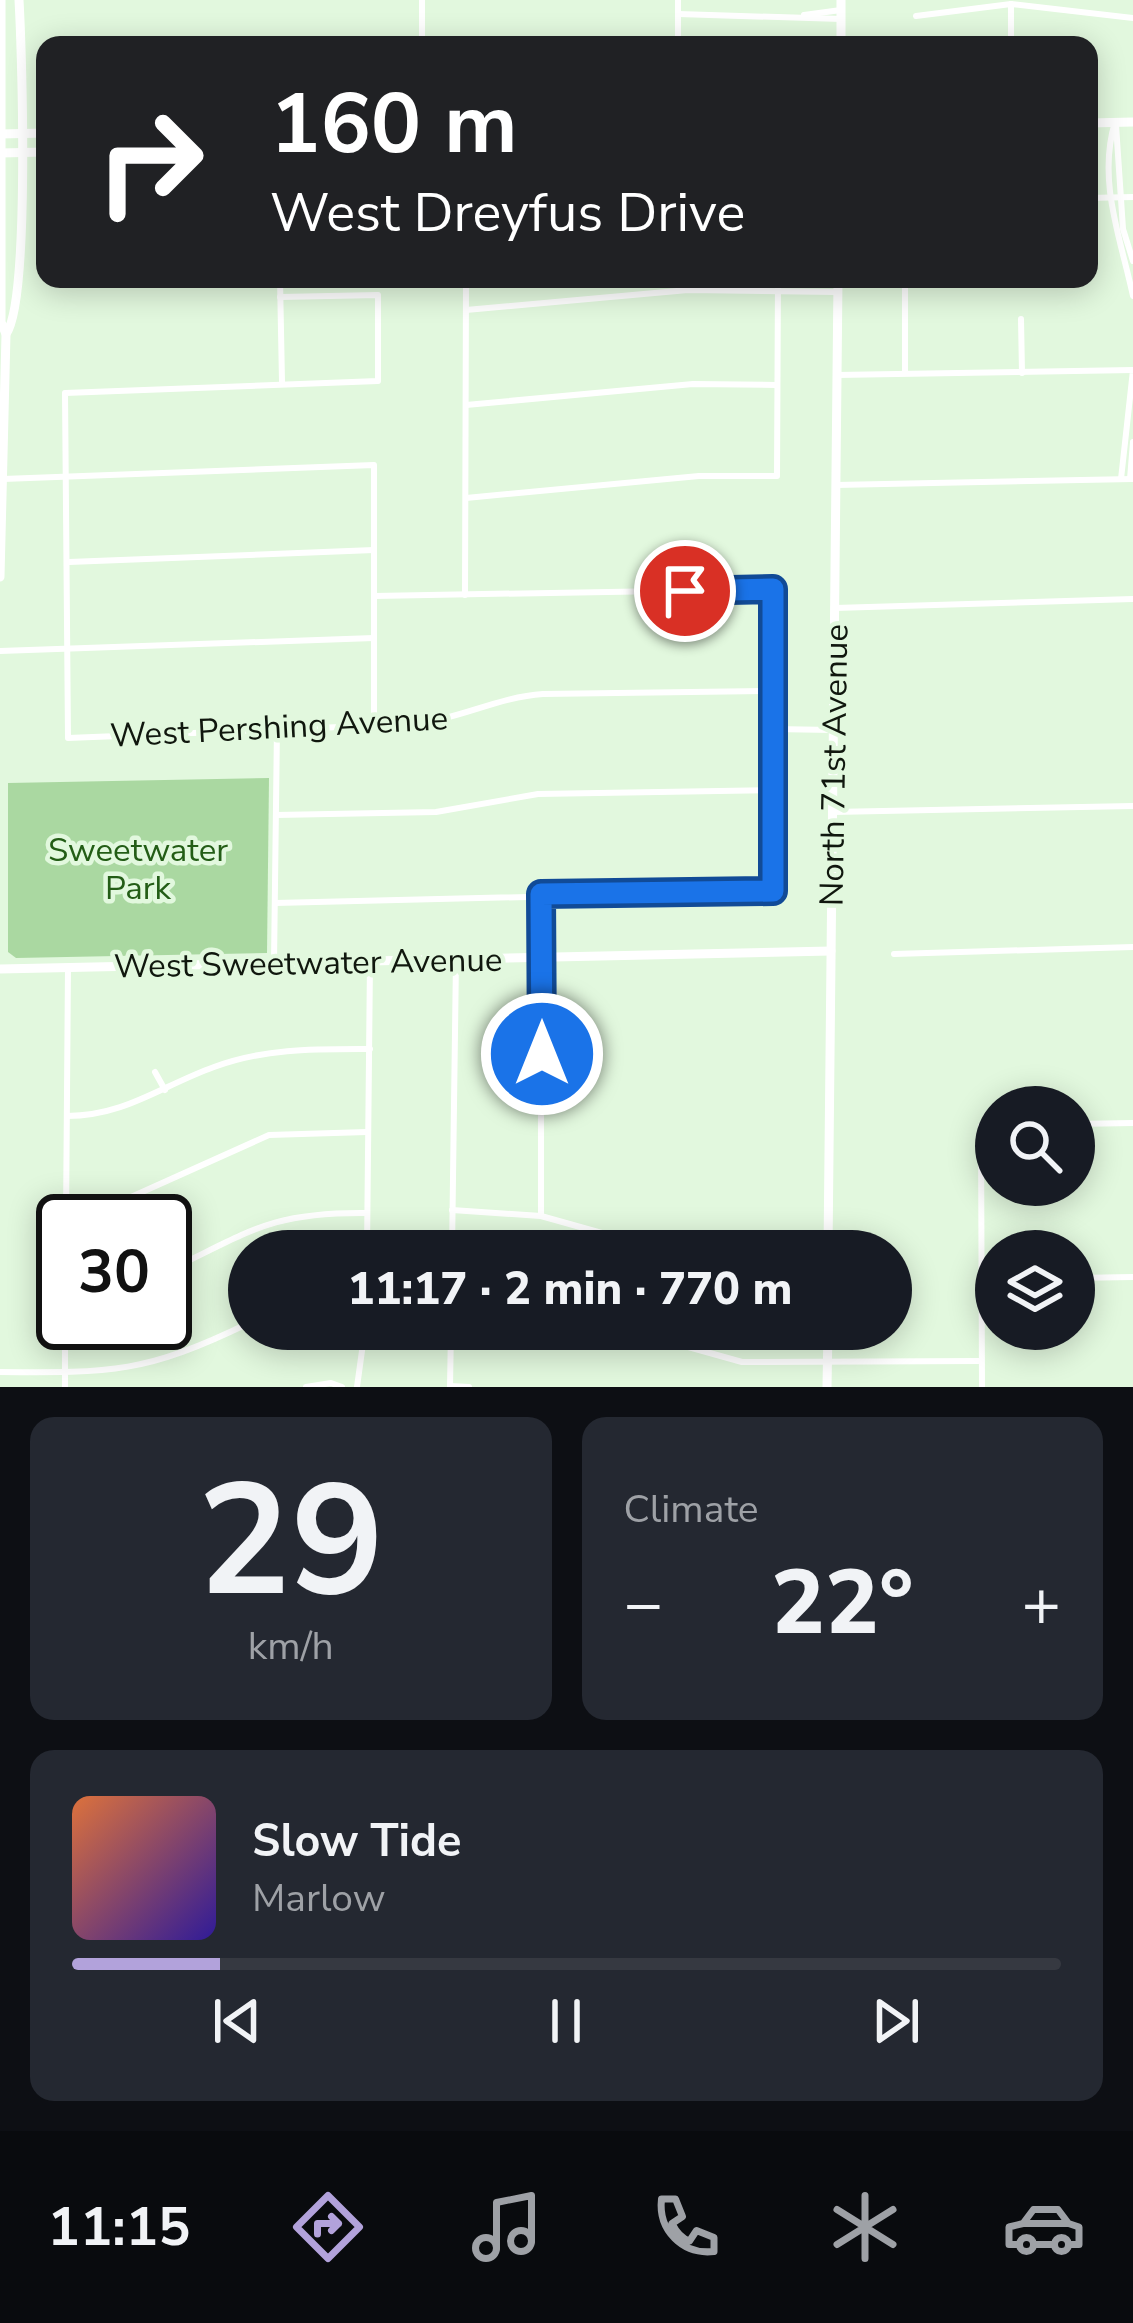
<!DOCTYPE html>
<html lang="en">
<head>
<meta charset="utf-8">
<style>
	:root { --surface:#171b24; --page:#242831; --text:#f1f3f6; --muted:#9ea1a6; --line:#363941; --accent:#b2a2db }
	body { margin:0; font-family:"Nunito Sans",sans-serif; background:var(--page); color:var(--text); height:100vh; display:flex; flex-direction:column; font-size:45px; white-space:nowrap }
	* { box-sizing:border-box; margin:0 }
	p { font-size:39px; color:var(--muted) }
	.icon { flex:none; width:66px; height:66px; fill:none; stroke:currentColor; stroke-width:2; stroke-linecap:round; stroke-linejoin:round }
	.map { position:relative; height:1387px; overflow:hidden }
	.drawer { display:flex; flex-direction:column; gap:30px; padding:30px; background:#0d0f14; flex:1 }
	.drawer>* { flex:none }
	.banner { position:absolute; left:36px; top:36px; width:1062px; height:252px; border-radius:24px; box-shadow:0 6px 30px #0003; background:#202124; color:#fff; overflow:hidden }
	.fabs { position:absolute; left:975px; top:1086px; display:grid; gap:24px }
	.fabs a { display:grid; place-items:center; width:120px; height:120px; border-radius:50%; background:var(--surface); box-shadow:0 6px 30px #0003; font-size:60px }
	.speed { position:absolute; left:36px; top:1194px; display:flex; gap:24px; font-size:60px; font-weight:700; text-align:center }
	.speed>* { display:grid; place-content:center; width:156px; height:156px; border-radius:50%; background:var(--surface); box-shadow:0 6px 30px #0003; line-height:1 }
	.speed .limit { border:6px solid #111; border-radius:18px; background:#fff; color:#111 }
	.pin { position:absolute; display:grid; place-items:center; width:102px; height:102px; color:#fff; margin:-51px; border:6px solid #fff; border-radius:50%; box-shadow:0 3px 12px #0007 }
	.me { position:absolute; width:132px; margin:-66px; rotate:0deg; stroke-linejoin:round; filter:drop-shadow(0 0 9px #0008) }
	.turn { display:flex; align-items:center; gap:42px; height:252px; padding:0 36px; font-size:54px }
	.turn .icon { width:156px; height:156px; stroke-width:2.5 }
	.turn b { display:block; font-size:84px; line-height:102px }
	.big { font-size:90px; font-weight:800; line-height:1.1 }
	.drawer .tile { flex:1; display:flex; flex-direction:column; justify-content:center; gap:18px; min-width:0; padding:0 42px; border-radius:24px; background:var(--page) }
	.drawer .dial { align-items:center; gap:0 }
	.dial b { font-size:156px; line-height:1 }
	.song { display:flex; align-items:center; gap:36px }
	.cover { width:144px; height:144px; border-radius:18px; background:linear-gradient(135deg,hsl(20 70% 55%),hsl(250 70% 35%)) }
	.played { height:12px; border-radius:6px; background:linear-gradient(90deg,var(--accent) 15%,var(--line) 15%) }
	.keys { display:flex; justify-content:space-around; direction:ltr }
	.heat { display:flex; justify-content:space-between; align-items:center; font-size:66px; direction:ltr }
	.drawer .tiles { flex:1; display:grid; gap:30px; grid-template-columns:1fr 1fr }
	.tile:last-child { grid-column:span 2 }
	.trip { position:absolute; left:228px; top:1230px; width:684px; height:120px; border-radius:60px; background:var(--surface); box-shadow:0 6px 30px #0003; font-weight:800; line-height:120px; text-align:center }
	.tabs { display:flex; height:192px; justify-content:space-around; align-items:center; background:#090b0e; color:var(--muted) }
	.tabs .icon { width:84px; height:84px }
	.tabs .selected { color:var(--accent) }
	.tabs b { font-size:54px; color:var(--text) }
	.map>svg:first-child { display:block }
	.green { fill:#aad8a1 }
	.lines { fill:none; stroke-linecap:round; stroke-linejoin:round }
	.street { stroke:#fff; stroke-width:6 }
	.secondary { stroke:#fff; stroke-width:9 }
	.route-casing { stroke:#114b97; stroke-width:30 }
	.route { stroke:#1a73e8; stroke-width:21 }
	.labels { text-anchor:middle; stroke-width:9; stroke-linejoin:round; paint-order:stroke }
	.street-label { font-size:33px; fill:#10170e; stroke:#e2f8de }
	.park-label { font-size:33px; fill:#235d16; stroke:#e2f8de }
</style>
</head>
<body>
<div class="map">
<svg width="1133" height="1387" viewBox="0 0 1133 1387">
	<rect width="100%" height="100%" fill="#e2f8de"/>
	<polygon class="green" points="269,778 267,953 16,958 8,952 8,783"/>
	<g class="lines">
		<g class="street">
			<polyline points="422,0 422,45"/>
			<polyline points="678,0 678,45"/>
			<polyline points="678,14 841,19"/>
			<polyline points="804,15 841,10"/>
			<polyline points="916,16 1011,4 1133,18"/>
			<polyline points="1011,45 1011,4"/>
			<path d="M1115 122C1097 181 1121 239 1133 296"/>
			<polyline points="1116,125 1123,229 1133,261"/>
			<polyline points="1089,198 1133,197"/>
			<polyline points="280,279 282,382"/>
			<path d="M280 297 378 295V381L65 393 68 738 415 724C460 719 498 697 543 694L773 691"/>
			<polyline points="466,310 688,290 838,292"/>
			<polyline points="1021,319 1022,373"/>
			<polyline points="905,373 905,279"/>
			<polyline points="837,375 1133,370 1121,479"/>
			<polyline points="466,405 693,384 777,385"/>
			<polyline points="3,479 374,465 374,725"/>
			<polyline points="1130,479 1133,442"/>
			<polyline points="836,485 1133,479"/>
			<polyline points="466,498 699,476 777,476 778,279"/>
			<polyline points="69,562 374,550"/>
			<polyline points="465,595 466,279"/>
			<polyline points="835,608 1133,599"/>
			<polyline points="0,651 374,638"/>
			<polyline points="773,729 833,730"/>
			<polyline points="833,812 1133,806"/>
			<polyline points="276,815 436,812 538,794 773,790"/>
			<polyline points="541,894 541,1216"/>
			<polyline points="275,903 773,891 773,589 374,596"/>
			<polyline points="894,954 1133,947"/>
			<polyline points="274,963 277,727"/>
			<polyline points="155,1072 165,1090"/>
			<path d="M67 1116C125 1116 161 1086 214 1067 265 1048 316 1049 370 1049"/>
			<polyline points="1074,1124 1133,1123"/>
			<polyline points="66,1203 131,1197 269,1135 367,1132"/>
			<polyline points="452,1210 541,1216 666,1251"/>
			<polyline points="66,1221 68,967"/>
			<polyline points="367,1251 370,961"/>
			<polyline points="452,1251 456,959"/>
			<path d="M165 1272C250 1232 269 1212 367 1213"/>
			<polyline points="1074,1278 1133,1277"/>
			<polyline points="624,1329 742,1362 980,1361"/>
			<path d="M0 1372C112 1373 146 1373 249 1323"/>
			<polyline points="450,1386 469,1387"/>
			<polyline points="65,1387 65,1323"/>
			<polyline points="306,1387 331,1383 342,1387"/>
			<polyline points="357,1387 365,1329"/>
			<polyline points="450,1387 451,1329"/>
			<polyline points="982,1387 981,1126 996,1126"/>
		</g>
		<g class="secondary">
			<polyline points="841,45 841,0"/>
			<polyline points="1089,123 1133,122"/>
			<polyline points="0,134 45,133"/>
			<polyline points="0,153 45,152"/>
			<path d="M6 334C30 302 22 53 19 0"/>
			<polyline points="0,577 6,334 1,322 1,0"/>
			<polyline points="0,969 831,951"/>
			<polyline points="828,1251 838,279"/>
			<polyline points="827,1387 828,1329"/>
		</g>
	</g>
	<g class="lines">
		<g class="route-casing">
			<polyline id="route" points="542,1054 541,894 773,891 773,589 685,591"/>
		</g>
		<use href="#route" class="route"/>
	</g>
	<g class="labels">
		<g class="street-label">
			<text transform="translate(279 726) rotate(-3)" y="12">West Pershing Avenue</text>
			<text transform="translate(833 765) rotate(-89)" y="12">North 71st Avenue</text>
			<text transform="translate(308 962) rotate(-1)" y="12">West Sweetwater Avenue</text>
		</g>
		<g class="park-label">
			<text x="138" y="861">Sweetwater<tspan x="138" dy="38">Park</tspan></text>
		</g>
	</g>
</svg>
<div class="fabs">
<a><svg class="icon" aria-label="search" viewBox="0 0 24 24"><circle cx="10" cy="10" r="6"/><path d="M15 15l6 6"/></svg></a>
<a><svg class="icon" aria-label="layers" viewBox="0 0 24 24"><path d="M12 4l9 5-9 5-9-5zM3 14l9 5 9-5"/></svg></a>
</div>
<div class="speed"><div class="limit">30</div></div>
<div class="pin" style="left:685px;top:591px;background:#d93025"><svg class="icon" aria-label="arrive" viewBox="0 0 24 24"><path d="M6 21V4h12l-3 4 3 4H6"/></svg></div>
<svg class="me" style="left:542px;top:1054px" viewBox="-20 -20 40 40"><circle r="17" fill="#1a73e8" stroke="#fff" stroke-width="3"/><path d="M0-11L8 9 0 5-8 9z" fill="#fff"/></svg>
<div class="trip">11:17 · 2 min · 770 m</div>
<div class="banner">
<div class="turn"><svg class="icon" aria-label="right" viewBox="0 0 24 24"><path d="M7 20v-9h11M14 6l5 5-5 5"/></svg><div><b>160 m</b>West Dreyfus Drive</div></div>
</div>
</div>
<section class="drawer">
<div class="tiles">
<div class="tile dial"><b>29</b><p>km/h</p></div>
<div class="tile"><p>Climate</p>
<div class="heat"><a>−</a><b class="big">22°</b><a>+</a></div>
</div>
<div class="tile">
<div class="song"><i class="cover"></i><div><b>Slow Tide</b><p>Marlow</p></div></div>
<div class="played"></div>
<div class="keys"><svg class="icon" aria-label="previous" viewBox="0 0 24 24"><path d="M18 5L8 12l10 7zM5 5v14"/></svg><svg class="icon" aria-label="pause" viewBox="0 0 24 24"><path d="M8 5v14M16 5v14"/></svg><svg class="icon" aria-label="next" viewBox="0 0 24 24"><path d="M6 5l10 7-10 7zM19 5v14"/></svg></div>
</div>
</div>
</section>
<nav class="tabs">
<b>11:15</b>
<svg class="icon selected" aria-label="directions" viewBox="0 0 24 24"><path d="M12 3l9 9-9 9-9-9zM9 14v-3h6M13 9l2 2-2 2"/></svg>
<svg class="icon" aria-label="music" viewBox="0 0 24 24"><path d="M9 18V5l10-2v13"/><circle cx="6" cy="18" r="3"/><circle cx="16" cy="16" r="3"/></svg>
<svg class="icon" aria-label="phone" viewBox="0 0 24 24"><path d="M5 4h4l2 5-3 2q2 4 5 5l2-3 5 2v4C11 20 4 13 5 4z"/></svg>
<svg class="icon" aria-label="climate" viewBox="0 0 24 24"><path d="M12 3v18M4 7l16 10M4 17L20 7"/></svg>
<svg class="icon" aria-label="car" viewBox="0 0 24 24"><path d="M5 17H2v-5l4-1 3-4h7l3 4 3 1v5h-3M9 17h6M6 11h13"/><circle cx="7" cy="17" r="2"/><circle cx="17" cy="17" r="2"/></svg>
</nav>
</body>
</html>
